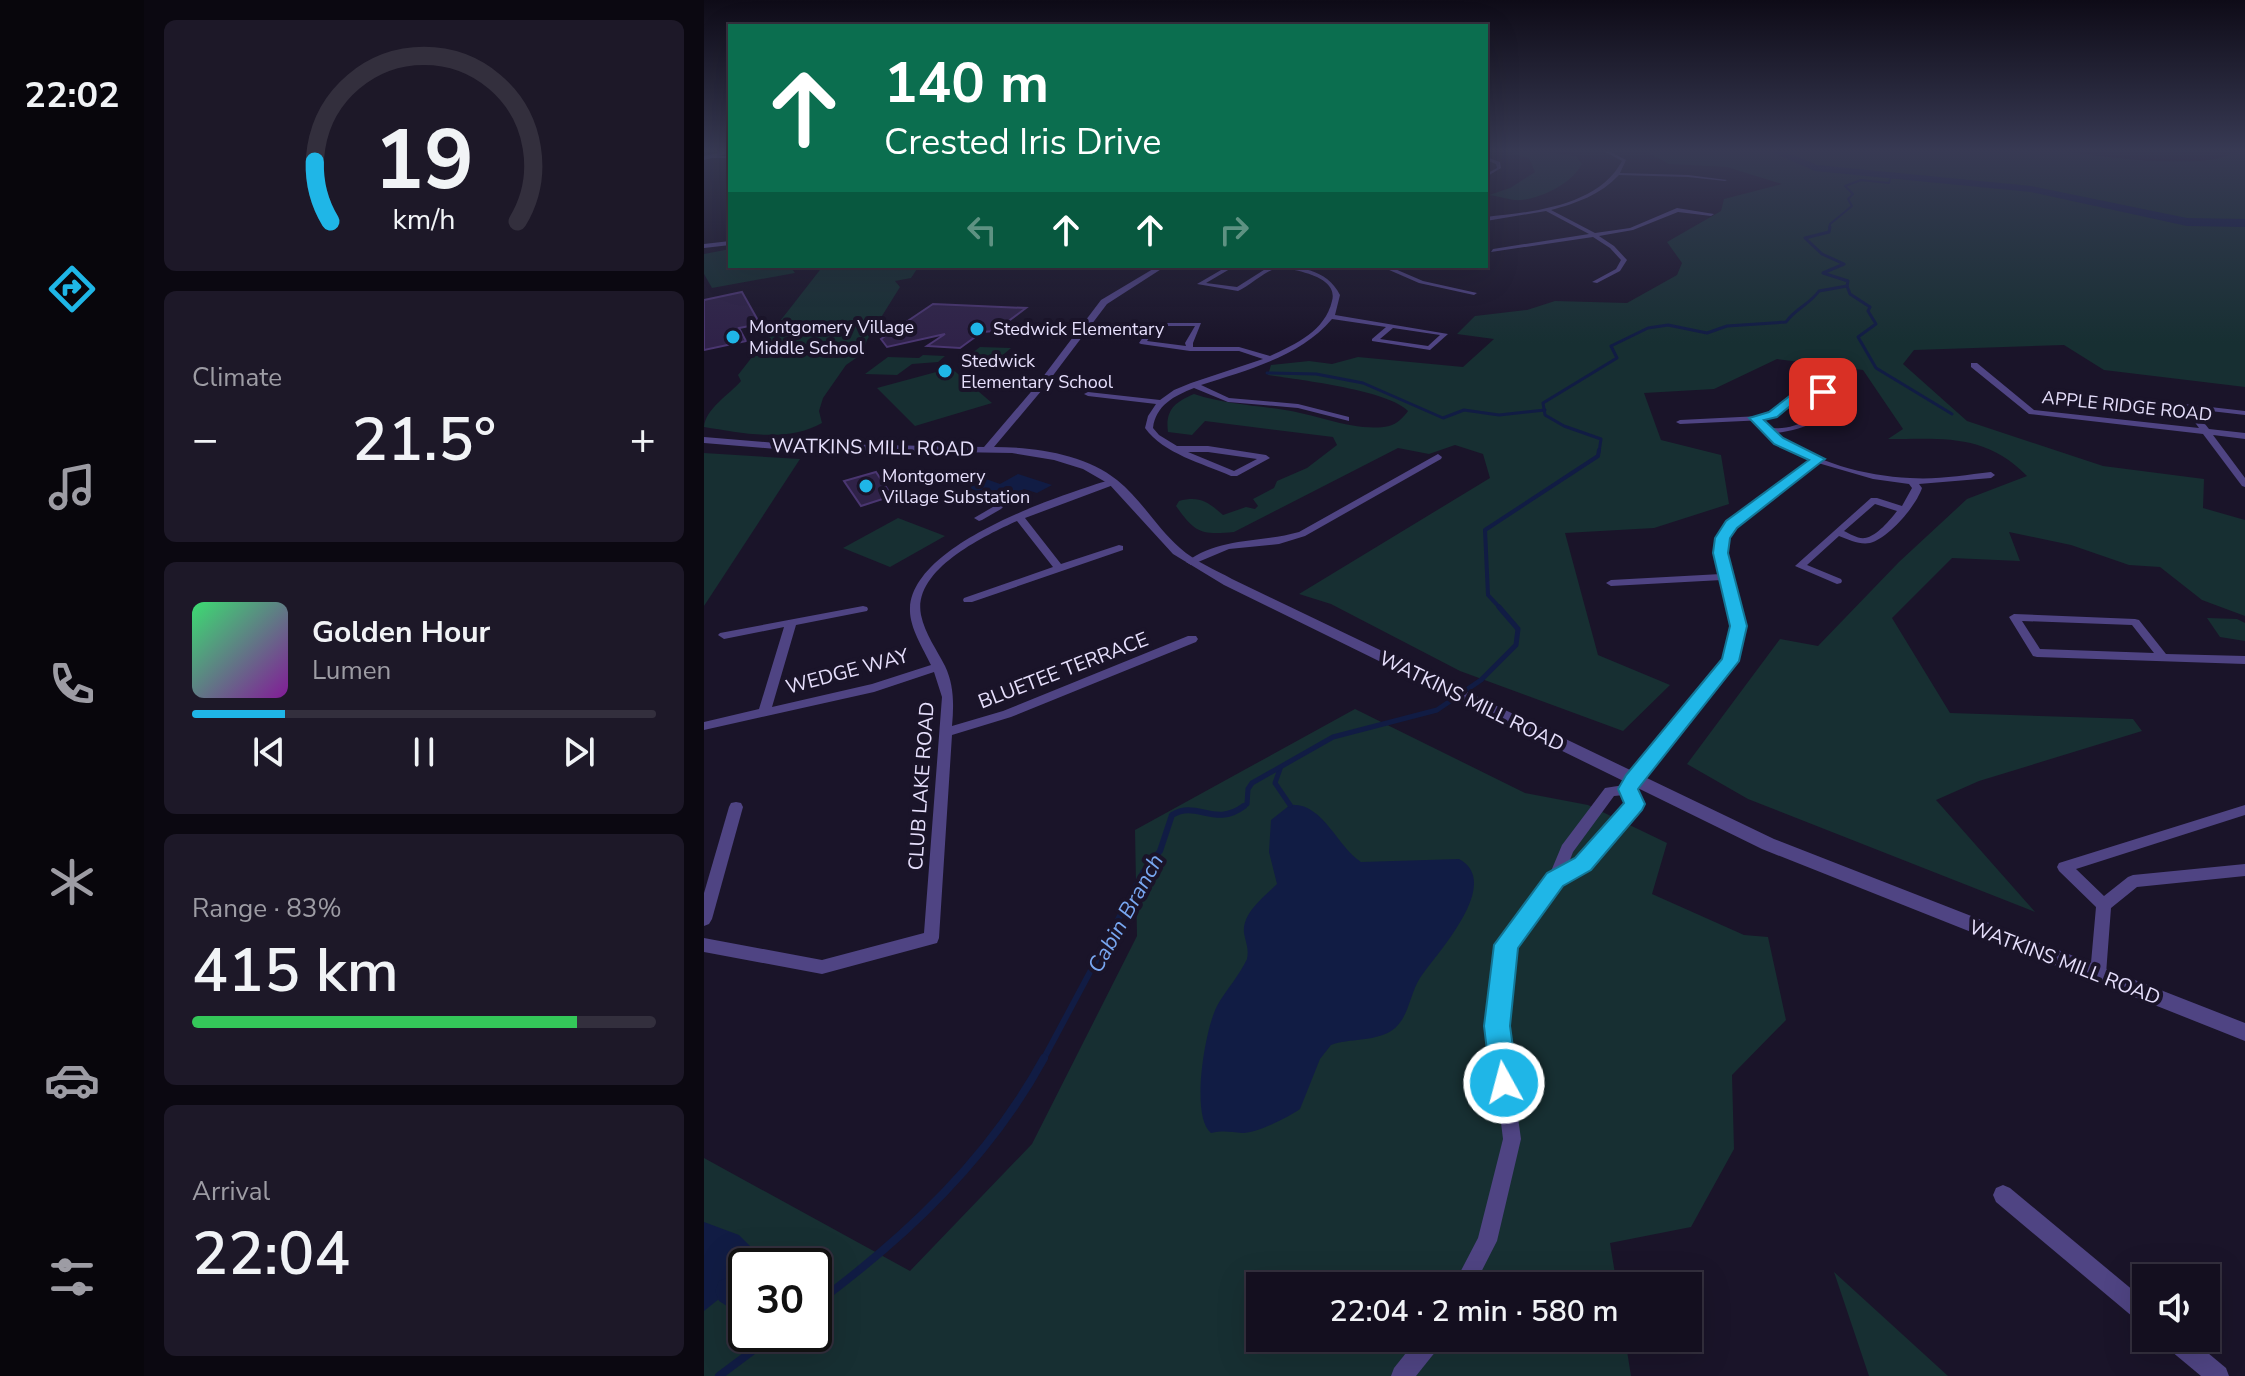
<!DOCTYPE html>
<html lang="en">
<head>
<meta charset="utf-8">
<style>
	:root { --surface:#140f1f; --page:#1d1828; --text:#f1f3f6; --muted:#9d9ca4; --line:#332f3d; --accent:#1fb6e7 }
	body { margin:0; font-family:"Nunito Sans",sans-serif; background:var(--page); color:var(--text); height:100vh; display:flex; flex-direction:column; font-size:30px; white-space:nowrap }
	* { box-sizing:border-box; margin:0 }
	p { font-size:26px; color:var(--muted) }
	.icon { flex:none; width:44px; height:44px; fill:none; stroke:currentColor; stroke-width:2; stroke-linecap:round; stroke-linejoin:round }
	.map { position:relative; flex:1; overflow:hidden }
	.drawer { display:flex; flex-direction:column; gap:20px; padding:20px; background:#0b0811; width:560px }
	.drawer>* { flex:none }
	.guide { position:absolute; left:24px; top:24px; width:760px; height:244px; border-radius:0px; box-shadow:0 8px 32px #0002,0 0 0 2px var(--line); background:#0b6e4f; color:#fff; overflow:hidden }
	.fabs { position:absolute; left:1428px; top:1264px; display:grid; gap:16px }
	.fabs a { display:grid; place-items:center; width:88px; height:88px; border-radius:0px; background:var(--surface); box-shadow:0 8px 32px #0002,0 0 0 2px var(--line); font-size:40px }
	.speed { position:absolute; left:24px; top:1248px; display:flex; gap:16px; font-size:40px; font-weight:700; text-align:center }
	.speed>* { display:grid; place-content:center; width:104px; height:104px; border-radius:50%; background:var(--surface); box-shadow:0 8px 32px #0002,0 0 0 2px var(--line); line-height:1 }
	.speed .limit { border:4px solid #111; border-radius:12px; background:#fff; color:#111 }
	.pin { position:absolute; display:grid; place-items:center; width:68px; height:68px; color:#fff; margin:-34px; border-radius:16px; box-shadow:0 4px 12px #0006 }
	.me { position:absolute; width:88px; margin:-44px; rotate:353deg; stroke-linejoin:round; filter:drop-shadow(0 0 6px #0008) }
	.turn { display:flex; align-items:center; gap:28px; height:168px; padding:0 24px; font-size:36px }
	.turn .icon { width:104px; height:104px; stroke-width:2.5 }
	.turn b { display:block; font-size:56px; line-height:68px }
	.lanes { display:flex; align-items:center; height:76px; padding:0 24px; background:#0003; justify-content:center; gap:40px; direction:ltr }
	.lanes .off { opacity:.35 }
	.big { font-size:60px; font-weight:600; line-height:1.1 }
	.drawer .card { flex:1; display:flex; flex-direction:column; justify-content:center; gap:12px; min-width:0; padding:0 28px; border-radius:12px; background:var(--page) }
	.drawer .dial { align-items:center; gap:0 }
	.dial svg { height:208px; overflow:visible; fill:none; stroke:var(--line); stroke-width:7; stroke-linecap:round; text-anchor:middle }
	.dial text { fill:var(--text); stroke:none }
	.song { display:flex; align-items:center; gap:24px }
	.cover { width:96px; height:96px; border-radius:12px; background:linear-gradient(135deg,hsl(140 70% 55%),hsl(290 70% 35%)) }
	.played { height:8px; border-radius:4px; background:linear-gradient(90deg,var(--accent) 20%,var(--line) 20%) }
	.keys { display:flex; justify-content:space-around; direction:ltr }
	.heat { display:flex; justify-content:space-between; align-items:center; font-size:44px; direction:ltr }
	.charge { height:12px; border-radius:6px; background:linear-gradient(90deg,#34c759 83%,var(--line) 0) }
	.trip { position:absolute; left:542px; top:1272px; width:456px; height:80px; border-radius:0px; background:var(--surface); box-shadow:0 8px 32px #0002,0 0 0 2px var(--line); font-weight:600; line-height:80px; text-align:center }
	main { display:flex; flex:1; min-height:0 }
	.dock { display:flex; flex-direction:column; width:144px; justify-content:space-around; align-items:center; background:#08060c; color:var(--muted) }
	.dock .icon { width:56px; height:56px }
	.dock .selected { color:var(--accent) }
	.dock b { font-size:36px; color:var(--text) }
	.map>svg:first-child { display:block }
	.green { fill:#172f32; fill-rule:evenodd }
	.water { fill:#111c44 }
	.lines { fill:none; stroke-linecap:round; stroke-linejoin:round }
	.stream-far5 { stroke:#111c44; stroke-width:2 }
	.stream-far4 { stroke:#111c44; stroke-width:3 }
	.stream-far3 { stroke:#111c44; stroke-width:4 }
	.stream-far2 { stroke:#111c44; stroke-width:5 }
	.stream-far1 { stroke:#111c44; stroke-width:6 }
	.stream { stroke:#111c44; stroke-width:8 }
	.canal { fill:#111c44; fill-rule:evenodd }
	.river { fill:#111c44; fill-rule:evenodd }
	.building { fill:#2f2248; stroke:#4a3671; stroke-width:2 }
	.minor { fill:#4f4483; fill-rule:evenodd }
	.tertiary { fill:#4f4483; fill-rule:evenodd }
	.route { fill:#1fb6e7; stroke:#147696; stroke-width:2 }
	.poi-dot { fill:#1fb6e7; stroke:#1a1429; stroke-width:3 }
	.labels { text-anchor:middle; stroke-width:8; stroke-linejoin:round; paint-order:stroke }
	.far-poi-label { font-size:18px; fill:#e6dffc; stroke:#1a1429; text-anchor:start }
	.far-street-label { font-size:18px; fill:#e6dffc; stroke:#1a1429 }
	.street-label { font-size:20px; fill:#e6dffc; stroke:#1a1429 }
	.water-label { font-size:22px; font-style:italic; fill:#78a7f1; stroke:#1a1429 }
</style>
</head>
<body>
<main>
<nav class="dock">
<b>22:02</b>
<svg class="icon selected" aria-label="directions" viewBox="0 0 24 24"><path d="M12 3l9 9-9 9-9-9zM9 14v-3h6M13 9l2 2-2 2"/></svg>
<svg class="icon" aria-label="music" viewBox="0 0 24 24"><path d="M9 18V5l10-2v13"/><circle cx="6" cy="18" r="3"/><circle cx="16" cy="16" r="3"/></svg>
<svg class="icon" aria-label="phone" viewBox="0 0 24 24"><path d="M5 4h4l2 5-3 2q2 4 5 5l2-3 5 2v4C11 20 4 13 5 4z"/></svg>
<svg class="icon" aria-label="climate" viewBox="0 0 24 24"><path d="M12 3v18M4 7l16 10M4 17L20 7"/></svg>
<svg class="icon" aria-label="car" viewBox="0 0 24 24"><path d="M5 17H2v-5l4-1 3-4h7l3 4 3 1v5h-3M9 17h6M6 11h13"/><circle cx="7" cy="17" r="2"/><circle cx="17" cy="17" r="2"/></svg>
<svg class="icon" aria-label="filters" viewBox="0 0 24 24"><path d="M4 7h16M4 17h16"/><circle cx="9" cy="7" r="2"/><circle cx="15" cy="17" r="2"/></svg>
</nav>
<section class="drawer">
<div class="card dial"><svg viewBox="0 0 100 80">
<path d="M14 69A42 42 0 1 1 86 69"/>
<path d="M14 69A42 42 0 0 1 8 46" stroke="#1fb6e7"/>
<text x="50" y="56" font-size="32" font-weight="700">19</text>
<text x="50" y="72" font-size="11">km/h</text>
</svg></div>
<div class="card"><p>Climate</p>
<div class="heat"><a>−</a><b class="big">21.5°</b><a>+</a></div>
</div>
<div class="card">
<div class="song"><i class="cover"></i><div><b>Golden Hour</b><p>Lumen</p></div></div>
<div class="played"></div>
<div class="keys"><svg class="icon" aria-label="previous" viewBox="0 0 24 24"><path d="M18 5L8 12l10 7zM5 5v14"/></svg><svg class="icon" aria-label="pause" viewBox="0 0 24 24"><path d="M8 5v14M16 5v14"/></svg><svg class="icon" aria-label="next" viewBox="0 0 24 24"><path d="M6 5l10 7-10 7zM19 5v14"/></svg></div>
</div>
<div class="card"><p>Range · 83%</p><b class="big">415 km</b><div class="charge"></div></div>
<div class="card"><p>Arrival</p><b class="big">22:04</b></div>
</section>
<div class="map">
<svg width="1541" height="1376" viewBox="0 0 1541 1376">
	<rect width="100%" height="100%" fill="#1a1429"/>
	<g class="green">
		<path d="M940 150H1354C1394 157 1472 166 1511 159 1522 158 1530 151 1541 150V387L1400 370 1360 345 1210 350 1199 364 1263 421 1399 466 1500 479 1499 508 1541 520V616L1498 600 1456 567 1425 565 1367 545 1305 532 1316 561 1248 558 1188 618 1246 713 1429 719 1438 731 1275 781 1232 800 1331 912 1044 799 983 764 1076 639 1114 646 1195 562 1263 499 1323 476C1281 433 1239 439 1184 439L1199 429 1159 370 1073 359 1010 389 940 393 957 440 1017 455 1025 504 950 528 861 533 894 655 966 685 919 731 756 671 627 604 595 594 786 478 779 454 751 445 725 454 694 448 530 532C497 535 491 533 472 506L475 501C495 496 503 501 519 515L542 507 551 509 554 506 549 499 570 488 573 481 603 468 633 445 629 437 501 421 488 435 464 432C461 410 471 402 490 394 520 404 549 405 581 410 611 414 654 433 685 426 693 424 700 417 704 411 684 390 595 380 564 375L567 365 605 361 628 364 654 357 759 367 790 339 753 334 771 316 823 310 851 301 923 303 973 275 978 263 963 242 1017 211 1020 199 1078 184 1023 167 965 164Z"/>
		<path d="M834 151 872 156 878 164C868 183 839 198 817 200 808 201 795 196 785 195L806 188 831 172 825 158 806 153Z"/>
		<polygon points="26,249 26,266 86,266 91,273 8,288 0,274 0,254"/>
		<path d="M119 266H215L207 278 191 281 196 287 163 340 158 354 142 365 119 398 115 411 118 423C83 443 38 433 0 427 1 409 26 394 37 381L34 375Z"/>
		<polygon points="276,347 307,348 287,365 254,364"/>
		<polygon points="219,355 241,356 234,362 208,364 193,375 161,374 184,357 215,358"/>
		<polygon points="247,368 288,403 211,426 173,388"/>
		<polygon points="0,453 96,459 0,606"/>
		<polygon points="194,518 241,536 186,567 139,548"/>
		<polygon points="1503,618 1533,619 1541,623 1541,641 1516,637"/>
		<path d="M651 709 821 793 884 805 963 843 948 894 1040 935 1064 937 1082 1020 1028 1075 1030 1149 987 1227 906 1243 913 1286H556V1338H921L927 1376H0V1158L206 1271 328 1144 433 936 431 830ZM42 1266H110V1334H42Z"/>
		<polygon points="1130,1272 1244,1376 1165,1376"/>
	</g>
	<g class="water">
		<polygon points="314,474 348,485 333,493 320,489 300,500 265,488 282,479 296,484"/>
		<path d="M586 805C619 802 633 847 657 862L755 859C800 883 731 955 716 978 705 995 705 1020 687 1031 669 1042 646 1038 627 1045L616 1059 596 1109C585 1117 551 1134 538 1133 527 1132 520 1130 507 1133 486 1116 501 1029 513 1006 522 990 535 976 543 959 545 948 542 944 540 933 538 913 560 897 573 884L565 852 567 820Z"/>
		<polygon points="0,1222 35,1235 54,1254 47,1266 42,1266 40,1279 0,1311"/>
	</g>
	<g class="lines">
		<polyline class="stream-far5" points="1125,229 1126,224 1148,206 1144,199 1149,194 1141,186 1157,180 1185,183 1188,174"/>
		<g class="stream-far4">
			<polyline points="1143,286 1146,294 1166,307 1164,311 1172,324 1154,337 1172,368 1248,414"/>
			<polyline points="563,373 612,374 659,383 739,418 760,410 795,415 841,410"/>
			<path d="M895 452 897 439 860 426 841 415 839 403 913 358 907 346 944 328 964 325 1003 333 1023 326 1082 322C1092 308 1105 305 1115 291L1143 286 1144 281 1119 273 1140 264 1118 254 1101 238 1125 232 1126 227"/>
		</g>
		<polyline class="stream-far3" points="797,609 784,595 781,530 894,456 895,450"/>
		<g class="stream-far2">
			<polyline points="576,769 571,783 586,805"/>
			<polyline points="537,808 543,804 544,789 548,783 629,737 733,710 777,680 812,645 814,629 795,607"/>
		</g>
		<path class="stream-far1" d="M339 1060 440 871 456 851 468 815C493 800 511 828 540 806"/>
		<g class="stream">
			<path d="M110 1305C202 1237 285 1159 340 1058"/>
			<polyline points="15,1376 71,1334"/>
		</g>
		<polygon class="canal" points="25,1277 42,1287 42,1318 15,1301 11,1291 15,1281"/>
		<polygon class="river" points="1063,150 1077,150 1113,165 1327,186 1483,218 1541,219 1541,227 1483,226 1327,192 1111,171"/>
	</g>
	<g class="building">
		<polygon points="38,292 56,324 35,328 42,341 0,350 0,300"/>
		<polygon points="229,304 322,308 291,331 278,332 256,348 223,346 241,334 183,347 177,339"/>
		<polygon points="172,472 188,496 157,506 140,481"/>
	</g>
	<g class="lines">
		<g class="minor">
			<path d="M898 150H903L922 160 916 173 984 175 1023 180 1021 181 984 177 915 175C896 195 873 203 847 210L891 233 926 228 973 208 1010 214 1007 216 974 212 929 230 895 236 910 246 923 260 916 271 893 283 888 282 912 269 917 260 906 248 889 237 787 252 789 249 885 234 842 211 782 221V217C829 212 894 206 918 161Z"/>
			<polygon points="4,156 26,156 26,158 6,158"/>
			<polygon points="782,157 796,162 797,168 782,177 782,174 793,168 792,164 782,160"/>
			<path d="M524 266H531L502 283 533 287 563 268 553 266C583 266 621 264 636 295L631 315 744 334 726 350 668 341V339L682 327 628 319C596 357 543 370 497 385L525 398 594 404 645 417V421L594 408 524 402 490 388C470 396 452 405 449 428L455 435 473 446H504L562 455 566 458 533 476H527C498 463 460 454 441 428L444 416 452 404 384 396 380 394 384 392 456 400 470 390 487 383 559 359 535 351H486L437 344 435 343 449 323H497L489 343V347H535L566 356C592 344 621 331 628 301 632 287 619 279 608 275 598 271 581 267 571 269 561 271 545 286 534 291L493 284ZM453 326H491L481 343 482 346 443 341ZM689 328 736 335 724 346 676 339ZM484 452H504L553 459 530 471Z"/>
			<polygon points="676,266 684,266 719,281 773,293 770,295 715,283"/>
			<polygon points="1267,363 1273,363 1330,410 1495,428 1479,406 1480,404 1541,411 1541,415 1489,409 1505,429 1541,433 1541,439 1509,435 1541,478 1541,487 1538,486 1499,434 1325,414 1267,367"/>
			<path d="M1098 385 1140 396C1122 421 1101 429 1072 433 1108 462 1160 476 1206 478 1233 480 1260 475 1287 472L1291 475 1287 478 1215 484 1218 488C1212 506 1185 538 1166 543 1156 545 1145 540 1135 536L1103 565 1137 579 1138 581 1137 583 1133 584 1091 566 1167 498H1173L1198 506 1208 488 1205 484 1169 479 1114 463 1027 532 1022 553 1040 626 1033 661 931 790 938 804 936 808 884 868 856 883 810 947 801 1026 817 1139 793 1241 770 1286H749L774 1238 799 1139 785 1026 794 945 845 876 858 845 901 788 920 785 1021 660 1028 626 1018 580 907 586 902 583 907 580 1017 574 1012 553 1019 529 1107 460 1073 442 1058 429 1062 427C1087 433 1116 417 1131 397L1103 390 1082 409 1061 420 976 424 972 422 976 420 1056 416 1076 405ZM1171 504 1193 511C1186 520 1173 536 1161 538 1154 539 1146 534 1140 531ZM920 795 924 803 874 860 864 865 869 852 910 796Z"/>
			<path d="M734 454 738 457 737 459 601 536 575 544 525 549 487 565 482 562C515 537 556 543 595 532Z"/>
			<path d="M409 479 414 482 412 484 321 518 357 564 415 545 419 546V550L268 602H260L259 600 260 598 349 567 313 521C280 536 208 570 217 615 221 634 233 650 241 666 250 685 250 704 248 726L299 711 484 636H492L494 639 492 642 307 717 248 735 235 938 233 943 118 974 0 952V938L118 960 220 933 238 697 230 672 170 692 0 730V722L55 709 80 627 20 639 14 635 16 633 159 606 163 607 164 609 163 611 92 625 68 707 168 684 227 665C219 648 205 627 206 608 209 543 356 495 409 479Z"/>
			<polygon points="294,504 299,507 297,509 278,520 275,521 270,518"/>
			<path d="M1310 614 1431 619 1435 620 1462 654 1541 656V664L1333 657 1329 656 1305 617ZM1318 621 1428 625 1450 653 1336 649Z"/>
			<polygon points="32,802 37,803 39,807 8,919 5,924 0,926 0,893 25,807 27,803"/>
			<polygon points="1541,805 1541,815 1372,869 1400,896 1424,877 1429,875 1541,864 1541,876 1433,887 1407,908 1402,974 1400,979 1394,981 1388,979 1386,974 1392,907 1355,871 1353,867 1355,863"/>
			<polygon points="1299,1185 1306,1188 1442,1301 1442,1326 1435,1322 1292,1202 1289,1195 1292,1188"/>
			<polygon points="714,1338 739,1338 736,1346 712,1376 687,1376 690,1368"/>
			<polygon points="1458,1338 1486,1338 1522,1368 1525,1376 1497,1376 1461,1346"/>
		</g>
		<g class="tertiary">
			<polygon points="26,150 26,153 0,160 0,156"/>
			<polygon points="26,241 26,245 0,248 0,244"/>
			<path d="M454 266H462L403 304 338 390 290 447C330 447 381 454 413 480 437 499 453 528 476 548 490 561 512 570 528 579L1070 839 1541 1023V1041L1058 849 520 585 469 554 405 484 379 469 350 460 308 453 72 449 0 443V437L72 443 280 447 332 386 397 300Z"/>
		</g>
	</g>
	<linearGradient id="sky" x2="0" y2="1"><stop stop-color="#0e0b17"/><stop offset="0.44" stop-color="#383a54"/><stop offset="1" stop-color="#383a54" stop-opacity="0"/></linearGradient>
	<rect width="1541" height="343" fill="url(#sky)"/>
	<polygon class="route" points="1101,384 1125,392 1119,396 1103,392 1073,417 1060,420 1079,438 1121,459 1033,528 1026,538 1024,553 1043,626 1035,661 937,785 934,789 941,804 938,810 887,870 859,886 814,948 806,1026 814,1083 810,1092 800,1096 791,1092 787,1083 780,1026 790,945 843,873 871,858 920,803 914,789 922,775 1018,659 1026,626 1009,553 1011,538 1022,521 1105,460 1070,444 1045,418 1065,412"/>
	<g class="poi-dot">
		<circle cx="273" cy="329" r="8"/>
		<circle cx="29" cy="337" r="8"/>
		<circle cx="241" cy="371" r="8"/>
		<circle cx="162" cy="486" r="8"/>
	</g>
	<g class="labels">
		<g class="far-poi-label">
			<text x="45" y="333">Montgomery Village<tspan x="45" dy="21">Middle School</tspan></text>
			<text x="289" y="335">Stedwick Elementary</text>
			<text x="257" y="367">Stedwick<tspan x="257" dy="21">Elementary School</tspan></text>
			<text x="178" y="482">Montgomery<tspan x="178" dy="21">Village Substation</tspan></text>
		</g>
		<g class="far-street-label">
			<text transform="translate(1423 406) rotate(6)" y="6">APPLE RIDGE ROAD</text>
		</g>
		<g class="street-label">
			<text transform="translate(169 447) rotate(1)" y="7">WATKINS MILL ROAD</text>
			<text transform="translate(359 670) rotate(-21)" y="7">BLUETEE TERRACE</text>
			<text transform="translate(143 671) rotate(-15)" y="7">WEDGE WAY</text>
			<text transform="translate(768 701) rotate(26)" y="7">WATKINS MILL ROAD</text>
			<text transform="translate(217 786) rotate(-86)" y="7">CLUB LAKE ROAD</text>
			<text transform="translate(1361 962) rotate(21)" y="7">WATKINS MILL ROAD</text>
		</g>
		<g class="water-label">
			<text transform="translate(421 913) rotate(-61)" y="8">Cabin Branch</text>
		</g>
	</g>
</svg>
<div class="fabs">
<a><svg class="icon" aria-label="sound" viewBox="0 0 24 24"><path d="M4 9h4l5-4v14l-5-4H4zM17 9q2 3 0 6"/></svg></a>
</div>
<div class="speed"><div class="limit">30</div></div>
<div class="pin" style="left:1119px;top:392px;background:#d93025"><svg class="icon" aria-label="arrive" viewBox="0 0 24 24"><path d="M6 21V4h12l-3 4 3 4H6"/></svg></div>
<svg class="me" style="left:800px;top:1083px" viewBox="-20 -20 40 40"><circle r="17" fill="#1fb6e7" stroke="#fff" stroke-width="3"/><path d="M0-11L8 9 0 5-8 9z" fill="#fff"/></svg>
<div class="trip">22:04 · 2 min · 580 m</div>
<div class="guide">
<div class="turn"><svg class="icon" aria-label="ahead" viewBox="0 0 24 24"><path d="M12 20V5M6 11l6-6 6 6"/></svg><div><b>140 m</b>Crested Iris Drive</div></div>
<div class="lanes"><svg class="icon off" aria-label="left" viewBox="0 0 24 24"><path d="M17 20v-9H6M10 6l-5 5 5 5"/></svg><svg class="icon" aria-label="ahead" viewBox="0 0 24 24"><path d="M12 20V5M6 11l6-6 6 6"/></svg><svg class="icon" aria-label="ahead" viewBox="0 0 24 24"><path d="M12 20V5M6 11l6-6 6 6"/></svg><svg class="icon off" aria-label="right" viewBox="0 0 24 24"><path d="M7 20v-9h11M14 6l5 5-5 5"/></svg></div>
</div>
</div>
</main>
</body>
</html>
